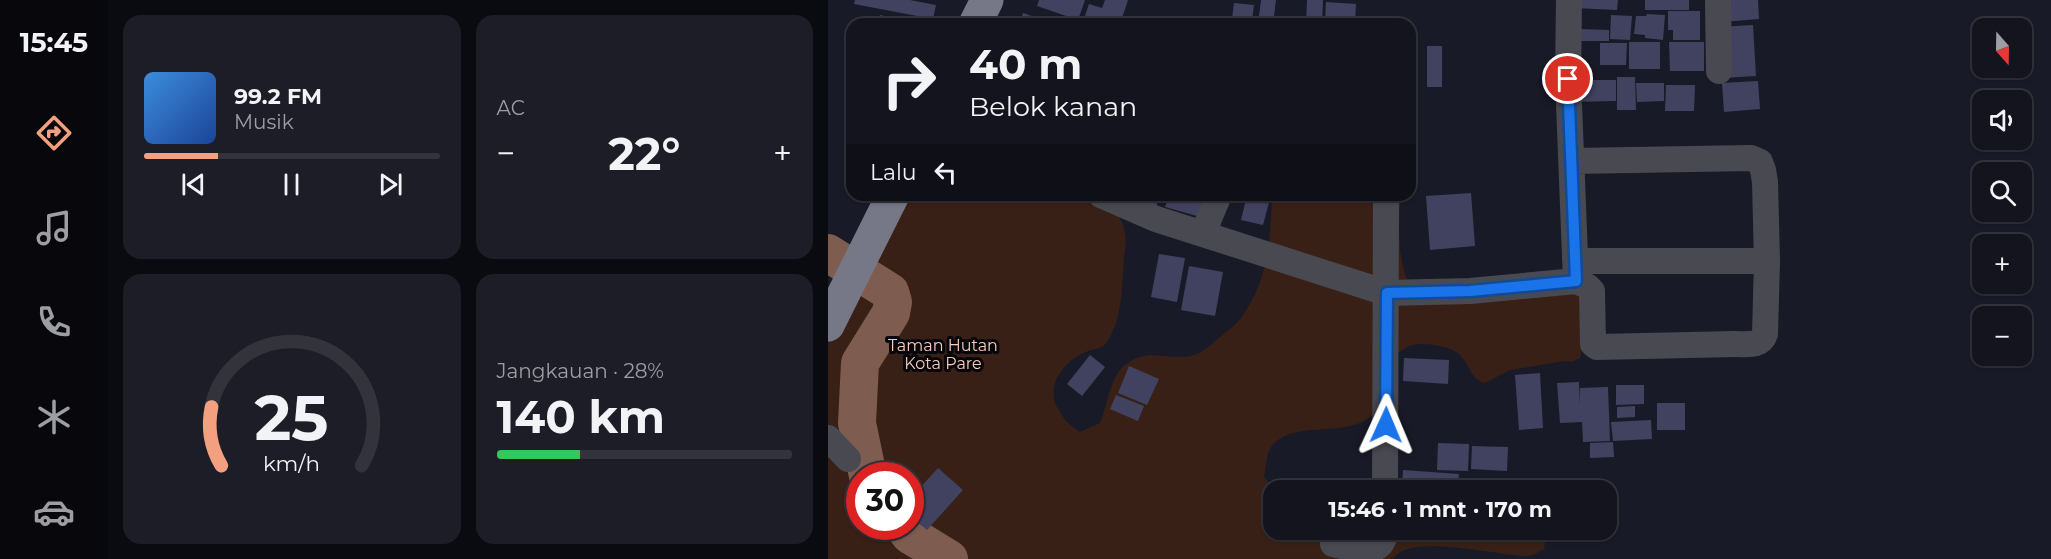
<!DOCTYPE html>
<html lang="id">
<head>
<meta charset="utf-8">
<style>
	:root { --surface:#13141d; --page:#1c1d26; --text:#f1f3f6; --muted:#9d9ea4; --line:#32333b; --accent:#f2a080 }
	body { margin:0; font-family:Montserrat,sans-serif; background:var(--page); color:var(--text); height:100vh; display:flex; flex-direction:column; font-size:22px; white-space:nowrap }
	* { box-sizing:border-box; margin:0 }
	p { font-size:20px; color:var(--muted) }
	.icon { flex:none; width:33px; height:33px; fill:none; stroke:currentColor; stroke-width:2; stroke-linecap:round; stroke-linejoin:round }
	.map { position:relative; flex:1; overflow:hidden }
	.sheet { display:flex; flex-direction:column; gap:15px; padding:15px; background:#0a0b10; width:720px }
	.sheet>* { flex:none }
	.banner { position:absolute; left:18px; top:18px; width:570px; height:183px; border-radius:18px; box-shadow:0 2px 4px #0004,0 0 0 2px var(--line); background:#13141d; color:var(--text); overflow:hidden }
	.needle { width:39px; rotate:160deg }
	.fabs { position:absolute; left:1144px; top:18px; display:grid; gap:12px }
	.fabs a { display:grid; place-items:center; width:60px; height:60px; border-radius:12px; background:var(--surface); box-shadow:0 2px 4px #0004,0 0 0 2px var(--line); font-size:30px }
	.speed { position:absolute; left:18px; top:462px; display:flex; gap:12px; font-size:30px; font-weight:700; text-align:center }
	.speed>* { display:grid; place-content:center; width:78px; height:78px; border-radius:50%; background:var(--surface); box-shadow:0 2px 4px #0004,0 0 0 2px var(--line); line-height:1 }
	.speed .limit { border:9px solid #d22; background:#fff; color:#111 }
	.pin { position:absolute; display:grid; place-items:center; width:51px; height:51px; color:#fff; margin:-26px; border:3px solid #fff; border-radius:50%; box-shadow:0 2px 6px #0007 }
	.me { position:absolute; width:66px; margin:-33px; rotate:1deg; stroke-linejoin:round; filter:drop-shadow(0 0 4px #0008) }
	.turn { display:flex; align-items:center; gap:21px; height:126px; padding:0 24px; font-size:27px }
	.turn .icon { width:78px; height:78px; stroke-width:2.5 }
	.turn b { display:block; font-size:42px; line-height:51px }
	.then { display:flex; align-items:center; height:57px; padding:0 24px; background:#0003; gap:12px; font-size:22px }
	.big { font-size:45px; font-weight:700; line-height:1.1 }
	.sheet .widget { flex:1; display:flex; flex-direction:column; justify-content:center; gap:9px; min-width:0; padding:0 21px; border-radius:18px; background:var(--page) }
	.sheet .dial { align-items:center; gap:0 }
	.dial svg { height:156px; overflow:visible; fill:none; stroke:var(--line); stroke-width:7; stroke-linecap:round; text-anchor:middle }
	.dial text { fill:var(--text); stroke:none }
	.song { display:flex; align-items:center; gap:18px }
	.cover { width:72px; height:72px; border-radius:9px; background:linear-gradient(135deg,hsl(210 70% 55%),hsl(220 70% 35%)) }
	.played { height:6px; border-radius:3px; background:linear-gradient(90deg,var(--accent) 25%,var(--line) 25%) }
	.keys { display:flex; justify-content:space-around; direction:ltr }
	.heat { display:flex; justify-content:space-between; align-items:center; font-size:33px; direction:ltr }
	.charge { height:9px; border-radius:4px; background:linear-gradient(90deg,#34c759 28%,var(--line) 0) }
	.sheet .tiles { flex:1; display:grid; gap:15px; grid-template-columns:repeat(2,1fr) }
	.trip { position:absolute; left:435px; top:480px; width:354px; height:60px; border-radius:18px; background:var(--surface); box-shadow:0 2px 4px #0004,0 0 0 2px var(--line); font-weight:700; line-height:60px; text-align:center }
	main { display:flex; flex:1; min-height:0 }
	.tab-bar { display:flex; flex-direction:column; width:108px; justify-content:space-around; align-items:center; background:#08080c; color:var(--muted) }
	.tab-bar .icon { width:42px; height:42px }
	.tab-bar .current { color:var(--accent) }
	.tab-bar b { font-size:27px; color:var(--text) }
	.map>svg:first-child { display:block }
	.green { fill:#392016; fill-rule:evenodd }
	.lines { fill:none; stroke-linecap:round; stroke-linejoin:round }
	.river { stroke:#7e5c4f; stroke-width:38 }
	.building { fill:#404260 }
	.street { stroke:#494a51; stroke-width:26 }
	.primary { stroke:#777887; stroke-width:33 }
	.route-casing { stroke:#114b97; stroke-width:15 }
	.route { stroke:#1a73e8; stroke-width:10 }
	.labels { text-anchor:middle; stroke-width:6; stroke-linejoin:round; paint-order:stroke }
	.park-label { font-size:16px; fill:#fdcab7; stroke:#05060b }
</style>
</head>
<body>
<main>
<nav class="tab-bar">
<b>15:45</b>
<svg class="icon current" aria-label="directions" viewBox="0 0 24 24"><path d="M12 3l9 9-9 9-9-9zM9 14v-3h6M13 9l2 2-2 2"/></svg>
<svg class="icon" aria-label="music" viewBox="0 0 24 24"><path d="M9 18V5l10-2v13"/><circle cx="6" cy="18" r="3"/><circle cx="16" cy="16" r="3"/></svg>
<svg class="icon" aria-label="phone" viewBox="0 0 24 24"><path d="M5 4h4l2 5-3 2q2 4 5 5l2-3 5 2v4C11 20 4 13 5 4z"/></svg>
<svg class="icon" aria-label="climate" viewBox="0 0 24 24"><path d="M12 3v18M4 7l16 10M4 17L20 7"/></svg>
<svg class="icon" aria-label="car" viewBox="0 0 24 24"><path d="M5 17H2v-5l4-1 3-4h7l3 4 3 1v5h-3M9 17h6M6 11h13"/><circle cx="7" cy="17" r="2"/><circle cx="17" cy="17" r="2"/></svg>
</nav>
<section class="sheet">
<div class="tiles">
<div class="widget">
<div class="song"><i class="cover"></i><div><b>99.2 FM</b><p>Musik</p></div></div>
<div class="played"></div>
<div class="keys"><svg class="icon" aria-label="previous" viewBox="0 0 24 24"><path d="M18 5L8 12l10 7zM5 5v14"/></svg><svg class="icon" aria-label="pause" viewBox="0 0 24 24"><path d="M8 5v14M16 5v14"/></svg><svg class="icon" aria-label="next" viewBox="0 0 24 24"><path d="M6 5l10 7-10 7zM19 5v14"/></svg></div>
</div>
<div class="widget"><p>AC</p>
<div class="heat"><a>−</a><b class="big">22°</b><a>+</a></div>
</div>
<div class="widget dial"><svg viewBox="0 0 100 80">
<path d="M14 69A42 42 0 1 1 86 69"/>
<path d="M14 69A42 42 0 0 1 9 39" stroke="#f2a080"/>
<text x="50" y="56" font-size="32" font-weight="700">25</text>
<text x="50" y="72" font-size="11">km/h</text>
</svg></div>
<div class="widget"><p>Jangkauan · 28%</p><b class="big">140 km</b><div class="charge"></div></div>
</div>
</section>
<div class="map">
<svg width="1223" height="559" viewBox="0 0 1223 559">
	<rect width="100%" height="100%" fill="#191a27"/>
	<path class="green" d="M65 195H273C283 207 295 217 297 233 299 240 297 249 296 257 294 284 295 318 279 342 276 348 269 348 263 350 248 355 236 364 229 378 225 387 224 396 228 405 234 417 240 425 252 432L272 423C280 405 281 378 297 365 319 347 338 360 363 356 374 354 384 343 393 336 400 330 408 325 413 318 441 279 442 241 444 195H573C570 221 569 265 583 287L748 281 765 298 752 358 743 362 737 361 682 370 657 383C642 379 642 365 632 355 623 346 597 342 585 345 580 346 573 351 568 354 563 368 556 402 548 411 523 442 467 417 444 446 438 452 438 468 436 477L447 490 446 530H715L718 535 716 549C711 552 704 556 699 556 671 556 581 532 565 559H0V289ZM32 476H82V526H32Z"/>
	<g class="lines">
		<g class="river">
			<polyline points="0,253 62,292 65,302 63,313 32,363 29,423 40,476"/>
			<polyline points="75,526 82,535 121,559"/>
		</g>
	</g>
	<g class="building">
		<polygon points="27,0 82,0 108,5 105,19 26,4"/>
		<polygon points="211,0 257,0 250,20 209,6"/>
		<polygon points="277,0 300,0 292,24 262,24 255,22 261,4 274,8"/>
		<polygon points="433,0 448,0 445,24 430,24"/>
		<polygon points="479,0 495,0 494,24 478,24"/>
		<polygon points="747,0 790,0 789,10 746,8"/>
		<rect x="817" y="0" width="44" height="10"/>
		<polygon points="893,0 930,0 931,19 894,22"/>
		<polygon points="498,2 528,4 527,24 497,24"/>
		<polygon points="406,3 426,5 424,21 404,19"/>
		<polygon points="840,11 872,11 872,40 845,40 845,30 840,30"/>
		<polygon points="195,13 227,24 191,24"/>
		<polygon points="819,14 837,15 835,40 817,38 817,35 806,34 808,16 818,16"/>
		<polygon points="52,15 86,23 86,24 50,24"/>
		<polygon points="783,15 804,16 802,40 782,39"/>
		<polygon points="925,25 928,76 895,78 892,27"/>
		<polygon points="751,29 781,30 781,41 750,41"/>
		<rect x="801" y="42" width="31" height="27"/>
		<polygon points="841,42 876,42 876,71 842,71"/>
		<polygon points="772,43 799,43 798,65 772,65"/>
		<rect x="599" y="46" width="15" height="41"/>
		<polygon points="789,77 807,77 808,110 789,110"/>
		<polygon points="743,80 788,80 788,101 743,102"/>
		<polygon points="930,81 932,109 896,112 894,83"/>
		<polygon points="808,83 836,83 836,101 809,102"/>
		<polygon points="838,85 867,85 866,111 837,111"/>
		<polygon points="643,193 647,246 602,250 598,196"/>
		<polygon points="307,195 332,195 327,210 304,203"/>
		<polygon points="341,195 377,195 369,216 337,207"/>
		<polygon points="419,195 443,195 435,225 413,220"/>
		<polygon points="331,254 357,258 349,302 323,297"/>
		<polygon points="361,266 395,272 387,316 353,310"/>
		<polygon points="262,355 277,367 254,396 239,384"/>
		<polygon points="576,358 621,360 620,384 575,381"/>
		<polygon points="301,366 331,379 319,405 290,393"/>
		<polygon points="712,373 715,428 691,430 687,375"/>
		<polygon points="751,382 752,406 752,388 780,387 782,441 755,442 754,422 732,423 729,383"/>
		<polygon points="788,385 816,385 816,404 788,405"/>
		<polygon points="288,395 316,406 310,421 282,409"/>
		<rect x="829" y="403" width="28" height="27"/>
		<polygon points="807,406 807,417 789,418 789,407"/>
		<polygon points="823,420 824,439 785,441 783,422"/>
		<polygon points="785,442 786,457 762,458 762,443"/>
		<polygon points="610,443 641,444 640,471 609,470"/>
		<polygon points="644,446 680,447 679,471 643,469"/>
		<polygon points="110,468 135,490 99,530 82,516 82,499"/>
		<polygon points="575,470 631,474 629,490 574,490"/>
		<polygon points="737,530 775,530 774,535 737,534"/>
	</g>
	<g class="lines">
		<g class="street">
			<path d="M741 0 740 79 748 281 759 286 764 291 765 344 769 347 907 344C919 344 933 347 937 334L939 261 937 182 935 170 932 162 923 158 744 161"/>
			<polyline points="890,0 891,71"/>
			<polyline points="273,195 328,219 559,293 642,291 748,281"/>
			<polyline points="375,233 391,195"/>
			<polyline points="748,261 939,261"/>
			<polyline points="0,438 20,459"/>
			<polyline points="557,490 558,195"/>
			<path d="M505 544C528 549 556 559 557 530"/>
		</g>
		<g class="primary">
			<polyline points="147,24 159,0"/>
			<polyline points="0,325 65,195"/>
		</g>
	</g>
	<g class="lines">
		<g class="route-casing">
			<polyline id="route" points="558,425 559,293 642,291 748,281 740,79"/>
		</g>
		<use href="#route" class="route"/>
	</g>
	<g class="labels">
		<g class="park-label">
			<text x="115" y="351">Taman Hutan<tspan x="115" dy="18">Kota Pare</tspan></text>
		</g>
	</g>
</svg>
<div class="fabs">
<a><svg class="needle" viewBox="-14 -14 28 28"><path d="M0-13l5 13h-10z" fill="#e53935"/><path d="M0 13l5-13h-10z" fill="#9d9ea4"/></svg></a>
<a><svg class="icon" aria-label="sound" viewBox="0 0 24 24"><path d="M4 9h4l5-4v14l-5-4H4zM17 9q2 3 0 6"/></svg></a>
<a><svg class="icon" aria-label="search" viewBox="0 0 24 24"><circle cx="10" cy="10" r="6"/><path d="M15 15l6 6"/></svg></a>
<a>+</a>
<a>−</a>
</div>
<div class="speed"><div class="limit">30</div></div>
<div class="pin" style="left:740px;top:79px;background:#d93025"><svg class="icon" aria-label="arrive" viewBox="0 0 24 24"><path d="M6 21V4h12l-3 4 3 4H6"/></svg></div>
<svg class="me" style="left:558px;top:425px" viewBox="-20 -20 40 40"><path d="M0-17L14 15 0 8-14 15z" fill="#1a73e8" stroke="#fff" stroke-width="4"/></svg>
<div class="trip">15:46 · 1 mnt · 170 m</div>
<div class="banner">
<div class="turn"><svg class="icon" aria-label="right" viewBox="0 0 24 24"><path d="M7 20v-9h11M14 6l5 5-5 5"/></svg><div><b>40 m</b>Belok kanan</div></div>
<div class="then">Lalu<svg class="icon" aria-label="left" viewBox="0 0 24 24"><path d="M17 20v-9H6M10 6l-5 5 5 5"/></svg></div>
</div>
</div>
</main>
</body>
</html>
